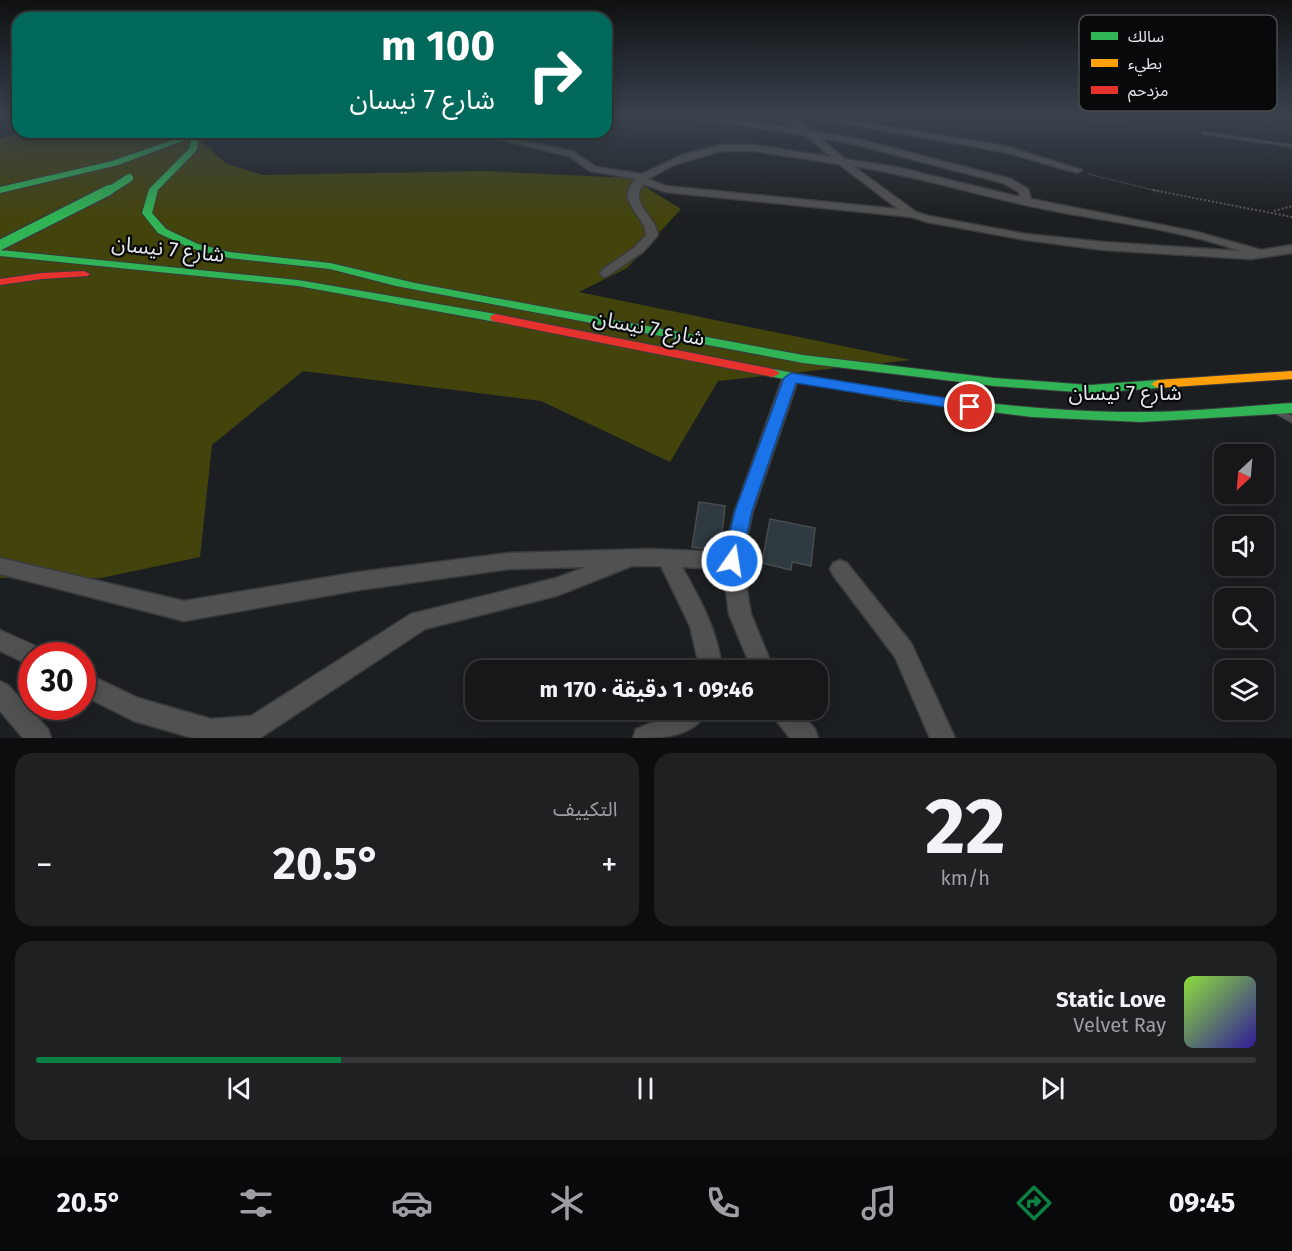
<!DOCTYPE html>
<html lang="ar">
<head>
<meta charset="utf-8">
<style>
	:root { --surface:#151719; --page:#1e2022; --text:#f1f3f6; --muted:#9d9fa2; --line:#343638; --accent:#0b8043 }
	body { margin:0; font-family:"Fira Sans","Noto Sans Arabic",sans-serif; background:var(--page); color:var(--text); direction:rtl; height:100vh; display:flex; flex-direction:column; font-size:22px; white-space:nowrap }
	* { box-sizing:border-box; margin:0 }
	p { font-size:20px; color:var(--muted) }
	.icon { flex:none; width:33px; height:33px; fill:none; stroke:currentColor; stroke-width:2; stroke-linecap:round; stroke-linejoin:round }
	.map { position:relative; height:738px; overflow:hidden; direction:ltr }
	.side { display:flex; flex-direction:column; gap:15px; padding:15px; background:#0c0d0e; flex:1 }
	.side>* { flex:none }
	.hud { position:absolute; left:12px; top:12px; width:600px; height:126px; border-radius:18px; box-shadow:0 3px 15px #0003,0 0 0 2px var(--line); direction:rtl; background:#00695c; color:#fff; overflow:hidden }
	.needle { width:39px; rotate:206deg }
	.buttons { position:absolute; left:1214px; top:444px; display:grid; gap:12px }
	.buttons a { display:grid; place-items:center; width:60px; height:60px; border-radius:12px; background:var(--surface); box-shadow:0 3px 15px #0003,0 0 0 2px var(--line); font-size:30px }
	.speed { position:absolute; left:18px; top:642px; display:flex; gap:12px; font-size:30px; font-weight:700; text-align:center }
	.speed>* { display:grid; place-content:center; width:78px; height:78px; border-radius:50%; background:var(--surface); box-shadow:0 3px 15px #0003,0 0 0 2px var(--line); line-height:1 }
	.speed .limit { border:9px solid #d22; background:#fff; color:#111 }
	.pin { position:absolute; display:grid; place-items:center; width:51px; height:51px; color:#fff; margin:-26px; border:3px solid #fff; border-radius:50%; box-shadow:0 2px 6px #0007 }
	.me { position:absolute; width:66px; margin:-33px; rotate:13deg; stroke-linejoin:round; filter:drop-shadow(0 0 4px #0008) }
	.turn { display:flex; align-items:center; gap:21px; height:126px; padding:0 18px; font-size:27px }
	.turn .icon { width:78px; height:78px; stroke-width:2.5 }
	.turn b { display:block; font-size:42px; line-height:51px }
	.big { font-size:45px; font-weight:700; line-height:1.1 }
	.side .tile { flex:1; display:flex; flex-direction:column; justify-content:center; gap:9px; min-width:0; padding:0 21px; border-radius:18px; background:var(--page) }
	.side .dial { align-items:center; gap:0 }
	.dial b { font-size:78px; line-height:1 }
	.song { display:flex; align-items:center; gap:18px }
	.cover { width:72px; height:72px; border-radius:9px; background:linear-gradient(135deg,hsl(90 70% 55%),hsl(250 70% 35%)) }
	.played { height:6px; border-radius:3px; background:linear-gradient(90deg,var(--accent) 25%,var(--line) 25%) }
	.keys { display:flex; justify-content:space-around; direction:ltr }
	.heat { display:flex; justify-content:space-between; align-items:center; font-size:33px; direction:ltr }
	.side .tiles { flex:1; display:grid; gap:15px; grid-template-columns:1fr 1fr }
	.tile:last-child { grid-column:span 2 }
	.trip { position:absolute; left:465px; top:660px; width:363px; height:60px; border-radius:18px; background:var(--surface); box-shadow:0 3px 15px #0003,0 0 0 2px var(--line); font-weight:700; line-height:60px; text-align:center; direction:rtl }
	.dock { display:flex; height:96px; justify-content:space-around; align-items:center; background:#08090a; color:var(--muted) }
	.dock .icon { width:42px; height:42px }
	.dock .selected { color:var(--accent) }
	.dock b { font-size:27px; color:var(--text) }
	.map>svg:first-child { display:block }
	.green { fill:#43440c }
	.building { fill:#2f3a41; stroke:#494c4e; stroke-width:1.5 }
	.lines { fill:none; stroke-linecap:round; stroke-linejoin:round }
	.lane-casing { stroke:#393b3c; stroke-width:2 }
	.street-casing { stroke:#393b3c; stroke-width:3 }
	.fast-casing { stroke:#393b3c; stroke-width:2 }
	.slow-casing { stroke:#393b3c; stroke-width:2 }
	.jam-casing { stroke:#393b3c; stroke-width:2 }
	.path-far1 { stroke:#585858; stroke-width:1.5; stroke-dasharray:1.5 1.5; stroke-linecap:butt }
	.path { stroke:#585858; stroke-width:2; stroke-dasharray:2 2; stroke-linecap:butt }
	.lane { fill:#515151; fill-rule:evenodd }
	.street { fill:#515151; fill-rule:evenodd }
	.fast { fill:#30b455; fill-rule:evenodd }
	.slow { fill:#ff9f0a; fill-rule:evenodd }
	.jam { fill:#e5322d; fill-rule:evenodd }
	.fast-bridge-far1-casing { stroke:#393b3c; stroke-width:10; stroke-linecap:butt }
	.fast-bridge-casing { stroke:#393b3c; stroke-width:13; stroke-linecap:butt }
	.fast-bridge-far1 { stroke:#30b455; stroke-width:8 }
	.fast-bridge { stroke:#30b455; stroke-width:10 }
	.route { fill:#1a73e8; stroke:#114b97; stroke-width:1.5 }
	.labels { text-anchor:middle; stroke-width:4.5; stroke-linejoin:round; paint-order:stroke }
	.street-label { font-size:21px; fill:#e3e7ea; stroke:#07090b }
	.key { fill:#07090b; stroke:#494c4e; stroke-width:1.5 }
	.key-label { font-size:16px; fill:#e3e7ea }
</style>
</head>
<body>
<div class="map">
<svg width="1292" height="738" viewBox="0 0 1292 738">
	<rect width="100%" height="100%" fill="#1c1f21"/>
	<polygon class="green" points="20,132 190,132 227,164 263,175 484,171 631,178 681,209 627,268 579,292 911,360 718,381 670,462 541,401 303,371 212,445 200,557 101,578 0,578 0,139"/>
	<g class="building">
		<polygon points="699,502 725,506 720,550 692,547"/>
		<polygon points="770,519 815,528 811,566 792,562 791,570 762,563"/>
	</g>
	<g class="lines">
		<g class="lane-casing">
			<g id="lane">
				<polygon points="1205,132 1292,145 1292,147 1203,134 1203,132"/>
				<polygon points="1279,409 1292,416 1292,423 1276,414 1275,412 1276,410"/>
			</g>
		</g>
		<g class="street-casing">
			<g id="street">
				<path d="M676 115H699L797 129 782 115H791L810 131 854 138 1011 179 1028 189 1031 199 1197 232 1261 250 1292 245V253L1251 259 1103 250 1026 240 927 222 911 217 665 192 643 184C629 205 656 215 658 235L643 252 606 277 602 276 600 273 602 270 635 247 646 235C645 213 613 202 636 179L590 171 569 156 466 132H482L572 151 596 167 642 174 682 155 721 145H754L831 157 805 135ZM818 137 853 144 1003 183 1019 192 1020 197 896 167 845 159ZM721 151H754L839 164 898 209 666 186 648 179 674 165ZM853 166C918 176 980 196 1044 209 1109 222 1178 229 1240 251L1103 242 1026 234 929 216 916 212Z"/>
				<polygon points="799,115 818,115 1005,146 1082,170 1077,173 1004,152"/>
				<polygon points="223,132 251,132 247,135 220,137 220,133"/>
				<path d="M791 372 799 377 753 511 742 561 751 614 774 670H752L729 614 723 569 682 567C700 599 719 633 722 670H700L690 626 661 566H632L556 596 425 629 260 738H193L134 721 82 695V671L138 698 211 719 251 716 411 614 556 578 586 567 509 569 359 590 184 621 0 574V558L184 601 359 572 509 553 649 549 724 552 735 511 783 377Z"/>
				<polygon points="840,560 847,563 911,643 955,738 930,738 895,657 833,575 830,569 833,563"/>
				<polygon points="0,630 40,648 43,656 32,656 32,666 0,651"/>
				<polygon points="0,681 8,685 48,729 51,738 23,738 0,711"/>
				<path d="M677 710H708C694 738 662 738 633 738L636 729 664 718Z"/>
				<polygon points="771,710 798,710 815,729 818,738 790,738 774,718"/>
			</g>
		</g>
		<g class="fast-casing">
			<g id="fast">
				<polygon points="196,132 207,132 118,165 0,193 0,187 112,161"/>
				<polygon points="191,139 198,141 197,150 158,190 152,213 166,229 198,244 229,252 330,263 415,283 803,355 994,378 1090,385 1158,380 1165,384 1158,388 1090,393 994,386 803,363 396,286 330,269 229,258 190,248 158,233 142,213 149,189 189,149"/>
				<polygon points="0,250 298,280 496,314 502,318 496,322 298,286 0,256"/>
				<path d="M773 369C887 391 1003 410 1120 412 1177 413 1235 407 1292 403V413L1141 422 1032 417 902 401 768 376 766 373Z"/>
			</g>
		</g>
		<g class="slow-casing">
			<polygon id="slow" points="1292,371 1292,379 1158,388 1151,384 1158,380"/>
		</g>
		<g class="jam-casing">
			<g id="jam">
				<polygon points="84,271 90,274 88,276 42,279 0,285 0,279 42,273"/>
				<polygon points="496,314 773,369 780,373 773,377 492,321 490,318 492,315"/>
			</g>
		</g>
		<g class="path-far1">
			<polyline points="1055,115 1197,132"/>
			<polyline points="1088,174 1161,192"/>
		</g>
		<g class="path">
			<polyline points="1153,190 1292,217"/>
			<polyline points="1274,211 1292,206"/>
		</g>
		<use href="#lane" class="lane"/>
		<use href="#street" class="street"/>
		<use href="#fast" class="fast"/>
		<use href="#slow" class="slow"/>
		<use href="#jam" class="jam"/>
		<g class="fast-bridge-far1-casing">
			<polyline id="fast-bridge-far1" points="107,192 129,178"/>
		</g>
		<g class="fast-bridge-casing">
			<polyline id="fast-bridge" points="0,245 109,190"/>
		</g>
		<use href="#fast-bridge-far1" class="fast-bridge-far1"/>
		<use href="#fast-bridge" class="fast-bridge"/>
	</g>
	<linearGradient id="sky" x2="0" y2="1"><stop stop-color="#0f1112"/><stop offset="0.53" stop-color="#3a424e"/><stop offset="1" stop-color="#3a424e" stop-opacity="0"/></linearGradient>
	<rect width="1292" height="218" fill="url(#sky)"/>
	<polygon class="route" points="791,373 970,402 977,407 970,411 796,383 752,511 741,561 739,566 732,568 726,566 723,561 735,511 784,378"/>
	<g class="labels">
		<g class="street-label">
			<text transform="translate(168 249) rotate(6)" y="7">شارع 7 نيسان</text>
			<text transform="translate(649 328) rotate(11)" y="7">شارع 7 نيسان</text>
			<text x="1125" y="400">شارع 7 نيسان</text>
		</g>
	</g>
	<rect x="1079" y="15" width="198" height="96" rx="9" class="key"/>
	<rect x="1091" y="32" width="27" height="8" fill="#30b455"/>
	<rect x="1091" y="59" width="27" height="8" fill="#ff9f0a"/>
	<rect x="1091" y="86" width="27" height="8" fill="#e5322d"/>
	<g class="key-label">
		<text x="1128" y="42">سالك</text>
		<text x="1128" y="69">بطيء</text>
		<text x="1128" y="96">مزدحم</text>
	</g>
</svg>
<div class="buttons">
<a><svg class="needle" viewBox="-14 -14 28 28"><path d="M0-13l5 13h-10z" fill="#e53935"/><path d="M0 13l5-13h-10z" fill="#9d9fa2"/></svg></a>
<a><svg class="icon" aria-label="sound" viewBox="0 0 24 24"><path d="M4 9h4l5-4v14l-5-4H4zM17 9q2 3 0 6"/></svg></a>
<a><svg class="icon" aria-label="search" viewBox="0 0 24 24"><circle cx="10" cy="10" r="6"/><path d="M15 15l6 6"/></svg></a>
<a><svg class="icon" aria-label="layers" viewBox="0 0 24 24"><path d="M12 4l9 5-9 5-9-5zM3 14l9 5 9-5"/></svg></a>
</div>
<div class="speed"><div class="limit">30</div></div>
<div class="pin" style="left:970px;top:407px;background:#d93025"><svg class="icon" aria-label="arrive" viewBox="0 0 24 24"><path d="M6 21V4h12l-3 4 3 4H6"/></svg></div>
<svg class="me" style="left:732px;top:561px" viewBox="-20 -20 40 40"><circle r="17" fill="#1a73e8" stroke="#fff" stroke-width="3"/><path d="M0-11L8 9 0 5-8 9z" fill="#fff"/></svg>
<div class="trip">09:46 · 1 دقيقة · 170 m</div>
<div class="hud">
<div class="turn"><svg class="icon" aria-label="right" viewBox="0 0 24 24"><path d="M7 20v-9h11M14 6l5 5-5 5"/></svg><div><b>100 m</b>شارع 7 نيسان</div></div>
</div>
</div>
<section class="side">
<div class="tiles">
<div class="tile dial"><b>22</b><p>km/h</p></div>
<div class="tile"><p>التكييف</p>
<div class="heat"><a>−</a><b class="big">20.5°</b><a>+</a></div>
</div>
<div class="tile">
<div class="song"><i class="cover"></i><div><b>Static Love</b><p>Velvet Ray</p></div></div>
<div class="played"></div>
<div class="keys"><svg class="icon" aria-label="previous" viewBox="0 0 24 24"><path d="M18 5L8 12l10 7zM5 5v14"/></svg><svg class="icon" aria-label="pause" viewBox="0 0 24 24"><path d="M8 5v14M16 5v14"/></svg><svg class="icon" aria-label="next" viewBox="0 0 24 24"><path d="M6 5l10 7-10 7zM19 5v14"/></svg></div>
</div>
</div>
</section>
<nav class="dock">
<b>09:45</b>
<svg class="icon selected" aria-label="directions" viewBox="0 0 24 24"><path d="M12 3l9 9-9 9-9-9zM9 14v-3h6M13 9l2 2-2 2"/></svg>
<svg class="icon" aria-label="music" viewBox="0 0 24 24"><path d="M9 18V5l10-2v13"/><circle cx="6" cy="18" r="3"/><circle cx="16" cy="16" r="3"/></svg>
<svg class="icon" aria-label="phone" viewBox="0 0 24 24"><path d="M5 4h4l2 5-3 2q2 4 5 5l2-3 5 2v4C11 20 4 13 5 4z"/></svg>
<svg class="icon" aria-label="climate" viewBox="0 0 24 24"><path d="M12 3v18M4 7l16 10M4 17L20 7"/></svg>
<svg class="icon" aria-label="car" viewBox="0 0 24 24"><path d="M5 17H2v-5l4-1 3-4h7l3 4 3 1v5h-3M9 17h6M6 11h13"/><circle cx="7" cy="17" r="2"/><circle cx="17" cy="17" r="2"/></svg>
<svg class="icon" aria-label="filters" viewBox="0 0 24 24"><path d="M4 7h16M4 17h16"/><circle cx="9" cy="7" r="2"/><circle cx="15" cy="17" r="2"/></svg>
<b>20.5°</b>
</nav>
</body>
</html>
